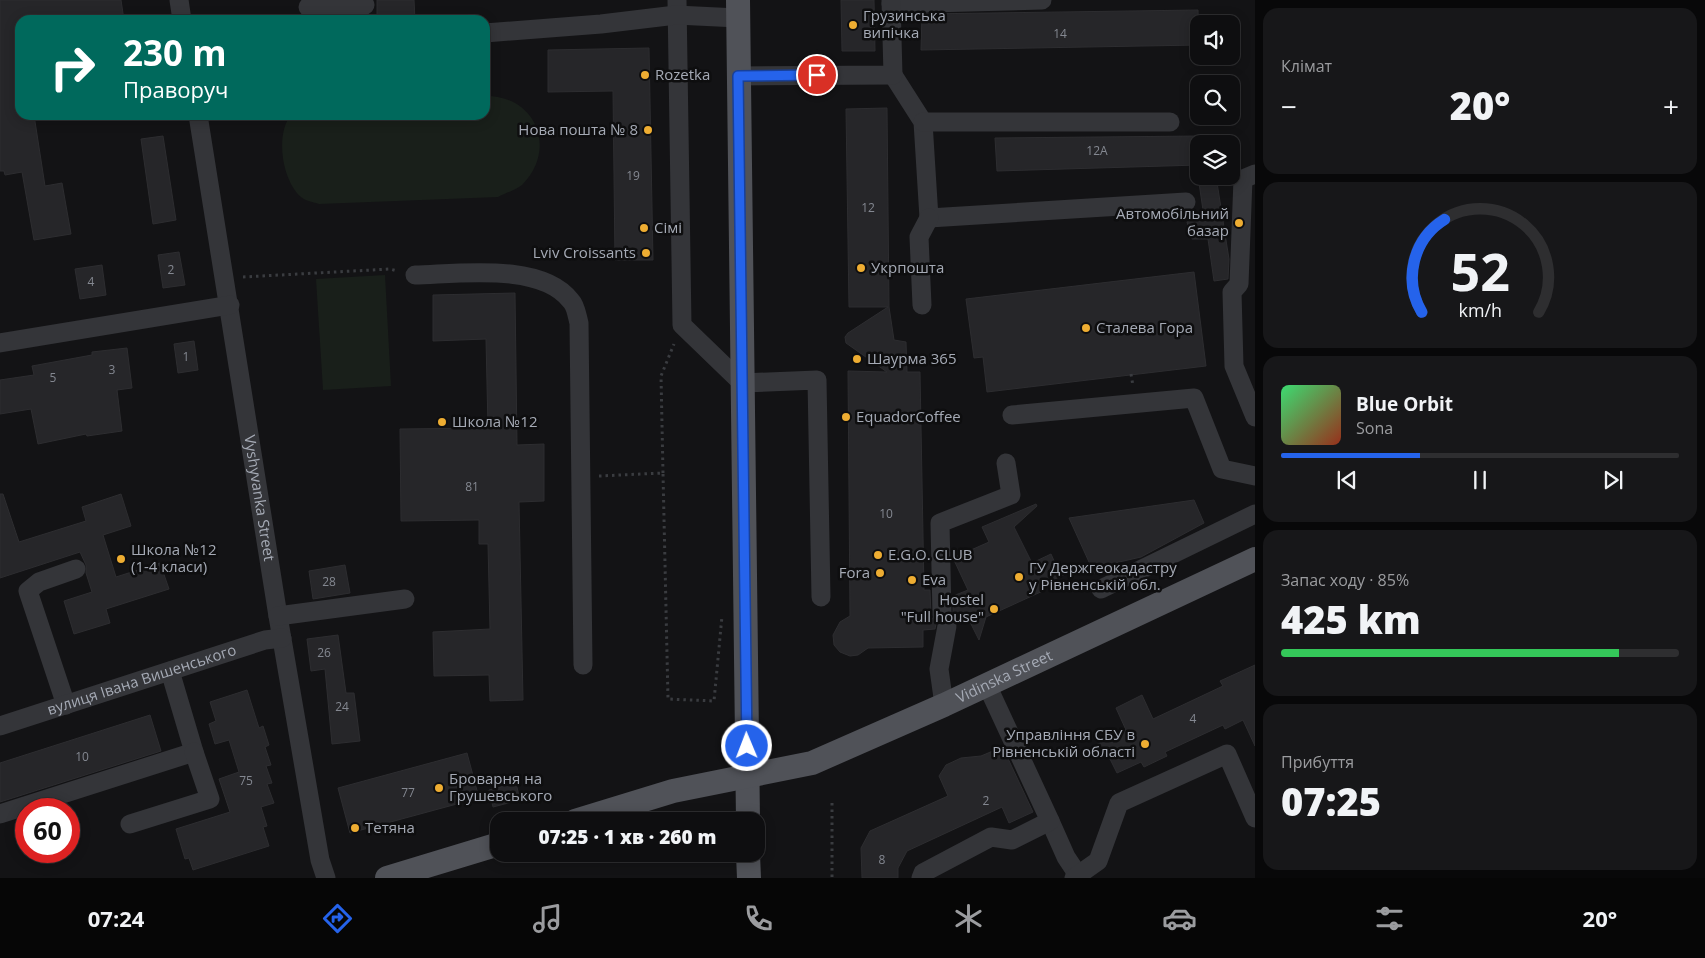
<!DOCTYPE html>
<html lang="uk">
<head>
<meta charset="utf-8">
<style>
	:root { --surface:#0e0e10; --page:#171719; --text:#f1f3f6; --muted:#9b9c9f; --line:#2e2e30; --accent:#2563eb }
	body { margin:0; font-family:"Open Sans",sans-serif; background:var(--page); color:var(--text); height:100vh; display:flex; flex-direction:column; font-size:19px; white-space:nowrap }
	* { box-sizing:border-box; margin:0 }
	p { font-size:16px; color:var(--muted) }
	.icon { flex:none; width:28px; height:28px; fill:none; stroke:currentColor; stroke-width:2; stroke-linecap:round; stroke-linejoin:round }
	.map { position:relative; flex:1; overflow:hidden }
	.sheet { display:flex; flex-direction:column; gap:8px; padding:8px; background:#080809; width:450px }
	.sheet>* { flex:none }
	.banner { position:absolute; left:15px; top:15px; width:475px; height:105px; border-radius:15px; box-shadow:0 2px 12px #0003,0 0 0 1px var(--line); background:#00695c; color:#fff; overflow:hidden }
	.fabs { position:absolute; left:1190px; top:15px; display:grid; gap:10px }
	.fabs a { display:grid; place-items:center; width:50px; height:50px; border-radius:10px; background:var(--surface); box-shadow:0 2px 12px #0003,0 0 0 1px var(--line); font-size:25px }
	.speed { position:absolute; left:15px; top:798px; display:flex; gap:10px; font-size:25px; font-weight:700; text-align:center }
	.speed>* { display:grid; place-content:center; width:65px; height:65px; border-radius:50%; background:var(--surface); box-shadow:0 2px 12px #0003,0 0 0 1px var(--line); line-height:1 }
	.speed .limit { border:8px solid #d22; background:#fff; color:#111 }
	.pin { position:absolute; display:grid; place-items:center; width:42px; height:42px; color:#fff; margin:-21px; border:2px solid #fff; border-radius:50%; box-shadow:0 1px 5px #0007 }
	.me { position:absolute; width:55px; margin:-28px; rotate:359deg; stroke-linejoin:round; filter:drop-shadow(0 0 4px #0008) }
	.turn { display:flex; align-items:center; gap:18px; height:105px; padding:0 25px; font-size:22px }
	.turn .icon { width:65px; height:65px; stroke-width:2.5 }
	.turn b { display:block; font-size:35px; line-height:42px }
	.big { font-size:38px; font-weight:800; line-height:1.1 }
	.sheet .tile { flex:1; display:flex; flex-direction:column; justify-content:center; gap:8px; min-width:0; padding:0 18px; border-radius:15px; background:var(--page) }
	.sheet .dial { align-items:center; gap:0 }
	.dial svg { height:130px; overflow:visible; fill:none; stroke:var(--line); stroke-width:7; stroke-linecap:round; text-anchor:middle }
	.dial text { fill:var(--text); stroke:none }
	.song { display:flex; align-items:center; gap:15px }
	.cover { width:60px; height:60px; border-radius:8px; background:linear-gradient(135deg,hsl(140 70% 55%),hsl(10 70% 35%)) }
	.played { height:5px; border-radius:2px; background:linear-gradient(90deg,var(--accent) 35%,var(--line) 35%) }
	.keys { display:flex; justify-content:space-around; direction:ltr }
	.heat { display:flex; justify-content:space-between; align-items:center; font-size:28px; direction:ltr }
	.charge { height:8px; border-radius:4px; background:linear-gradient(90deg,#34c759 85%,var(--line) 0) }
	.trip { position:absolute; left:490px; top:812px; width:275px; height:50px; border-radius:15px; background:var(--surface); box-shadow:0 2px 12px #0003,0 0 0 1px var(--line); font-weight:800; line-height:50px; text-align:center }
	.dock { display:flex; height:80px; justify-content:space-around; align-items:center; background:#060606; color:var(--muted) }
	.dock .icon { width:35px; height:35px }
	.dock .current { color:var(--accent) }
	.dock b { font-size:22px; color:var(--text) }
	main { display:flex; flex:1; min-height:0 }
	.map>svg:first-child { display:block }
	.green { fill:#191f1a }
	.building { fill:#262629; stroke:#2d2d30 }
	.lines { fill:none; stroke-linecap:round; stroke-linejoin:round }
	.path { stroke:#3a3c40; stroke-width:3; stroke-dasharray:2.5 4; stroke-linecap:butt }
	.minor { stroke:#343539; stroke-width:19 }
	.major { stroke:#505258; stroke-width:24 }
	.route-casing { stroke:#184099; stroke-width:12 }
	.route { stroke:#2563eb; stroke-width:9 }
	.poi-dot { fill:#eead32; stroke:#0e0e0f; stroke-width:2 }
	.labels { text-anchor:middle; stroke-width:5; stroke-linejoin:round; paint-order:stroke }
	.number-label { font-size:12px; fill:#848891 }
	.poi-label { font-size:15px; fill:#a5aab5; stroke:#0e0e0f; text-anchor:start }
	.street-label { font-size:15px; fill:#a5aab5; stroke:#0e0e0f }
</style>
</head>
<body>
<main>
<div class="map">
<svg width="1255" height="878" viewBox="0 0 1255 878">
	<rect width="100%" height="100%" fill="#131315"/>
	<g class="green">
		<path d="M485 96C536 95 558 149 522 185 516 190 505 193 498 197L319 204C314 202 305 201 301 197 282 181 275 134 291 115H485Z"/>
		<polygon points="385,275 391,386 323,390 316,279"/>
	</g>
	<g class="building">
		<polygon points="0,0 121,0 124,20 20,20 20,115 34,115 45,186 62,183 71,234 34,240 22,172 5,175 4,171 0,171"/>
		<polygon points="377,0 414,0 415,20 377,20"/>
		<polygon points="841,0 874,0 875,51 842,51"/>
		<polygon points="1198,10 1199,45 921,50 922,14"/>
		<polygon points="649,48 653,260 615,260 613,91 548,92 548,50"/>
		<polygon points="887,108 889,307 894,340 906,342 907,372 920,372 924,590 930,590 931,616 936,624 935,629 923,630 923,647 868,648 858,655 850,656 840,652 834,645 833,635 840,622 850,616 848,371 887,372 846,343 845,337 848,333 888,307 849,307 846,109"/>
		<polygon points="163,136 176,220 153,224 141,139"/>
		<polygon points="1199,136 1199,165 997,171 995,138"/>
		<polygon points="1198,176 1216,176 1229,259 1228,279 1214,281 1208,239 1192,239 1187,222 1204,217"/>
		<polygon points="179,252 185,285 163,288 158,255"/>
		<polygon points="102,265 106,295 80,299 75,269"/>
		<polygon points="1194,272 1206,366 987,392 983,357 974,358 966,299"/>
		<polygon points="515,293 517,445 544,444 544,501 519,502 523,700 490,701 489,675 434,676 433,632 490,629 488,544 479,544 479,520 401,521 400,429 488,428 486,339 433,341 433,295"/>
		<polygon points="194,341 198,370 178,373 174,344"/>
		<polygon points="127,348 132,388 117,390 122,431 87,436 86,434 38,444 31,409 0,414 0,380 34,375 32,366 92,355 92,352"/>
		<polygon points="0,494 3,494 19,542 86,521 82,507 121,494 131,526 103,535 116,577 160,563 169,589 106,609 110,623 74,634 64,601 92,592 86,573 86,565 80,552 0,578"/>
		<polygon points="1194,500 1204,523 1141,557 1115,563 1094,573 1069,518"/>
		<polygon points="1036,504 1037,506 1014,527 1032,563 1051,554 1055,563 1074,570 1042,585 1045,590 986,617 979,640 967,616 957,621 953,617 953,596 968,590 953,558 989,542 982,527"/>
		<polygon points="345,565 350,593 313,599 309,571"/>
		<polygon points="338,635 346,693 354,693 360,741 332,744 325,669 311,671 307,639"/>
		<polygon points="1255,665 1255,746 1243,720 1225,729 1223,725 1165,752 1167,756 1144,767 1141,762 1117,773 1108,755 1102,758 1096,745 1126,730 1116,708 1142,695 1153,719 1223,686 1220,681"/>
		<polygon points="247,690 259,728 263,726 269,745 265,747 271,765 266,766 272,783 267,784 274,803 261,807 267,826 263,827 269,846 193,870 189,858 185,859 176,829 230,812 219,779 239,772 229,740 215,744 209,724 216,721 210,702"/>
		<polygon points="150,715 161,751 0,802 0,763"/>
		<polygon points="1000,748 1004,750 1033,812 1009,823 1002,807 907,851 898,868 898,878 862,878 861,848 870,831 948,796 939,776 946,765 961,758 981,756"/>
		<polygon points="467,753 479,798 350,833 338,788"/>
		<polygon points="516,783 520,800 493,807 489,790"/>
	</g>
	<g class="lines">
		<g class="path">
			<polyline points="243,277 390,269 397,271"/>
			<polyline points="1131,374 1133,386"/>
			<polyline points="663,473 661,376 674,344"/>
			<polyline points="599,476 663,473 668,699 714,701 722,616"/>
			<polyline points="832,803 832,878"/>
		</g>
		<g class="minor">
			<polyline points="179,0 182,20"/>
			<polyline points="677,0 682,325 742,383 817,380 821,597"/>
			<polyline points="891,4 1042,0"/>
			<polyline points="308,7 365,5"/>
			<polyline points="485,33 601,24 676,15 738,18"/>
			<polyline points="893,75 923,122 929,218 1186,202"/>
			<polyline points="738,76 893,75 891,0"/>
			<path id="s1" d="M198 115 278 616 320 860 326 878"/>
			<polyline points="923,122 1170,122"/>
			<polyline points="1255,174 1243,179 1239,284 1232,292 1234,366 1255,417"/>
			<path d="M415 275C458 274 542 262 571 301 576 306 577 316 579 323L583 665"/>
			<polyline points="922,305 919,237 929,218"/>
			<polyline points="0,343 230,305"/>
			<polyline points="1012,415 1194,398 1222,469 1255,476"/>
			<polyline points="1101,589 1255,514"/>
			<polyline points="942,615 940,523 1011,495 1006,463"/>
			<polyline points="278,616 405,599"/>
			<polyline points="66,705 28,591 39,582 76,569"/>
			<polyline points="944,705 939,669 947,626"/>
			<path id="s2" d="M0 726 265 640 282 638"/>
			<polyline points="0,814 194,752 170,671"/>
			<polyline points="1050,821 1066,857 1078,875"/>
			<polyline points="130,824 210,799 194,752"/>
			<polyline points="921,878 923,873 991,837 1012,840 1050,821 987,685"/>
			<polyline points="1074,878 1098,861 1119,803 1227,754 1255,818"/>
		</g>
		<g class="major">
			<polyline points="738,0 748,821"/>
			<path id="s3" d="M575 821 673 791 812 763 944 705 1255 559"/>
			<polyline points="748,854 749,878"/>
			<polyline points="387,878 499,844"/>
		</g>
	</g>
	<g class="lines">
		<g class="route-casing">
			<polyline id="route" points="747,746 738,76 817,75"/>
		</g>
		<use href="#route" class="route"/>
	</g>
	<g class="poi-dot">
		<circle cx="853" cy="25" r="5"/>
		<circle cx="645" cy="75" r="5"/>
		<circle cx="648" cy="130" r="5"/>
		<circle cx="1239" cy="223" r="5"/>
		<circle cx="644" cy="228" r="5"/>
		<circle cx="646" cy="253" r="5"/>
		<circle cx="861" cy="268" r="5"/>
		<circle cx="1086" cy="328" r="5"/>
		<circle cx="857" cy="359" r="5"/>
		<circle cx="846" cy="417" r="5"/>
		<circle cx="442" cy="422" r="5"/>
		<circle cx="878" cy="555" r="5"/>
		<circle cx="121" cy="559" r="5"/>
		<circle cx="880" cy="573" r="5"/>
		<circle cx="1019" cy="577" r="5"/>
		<circle cx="912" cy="580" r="5"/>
		<circle cx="994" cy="609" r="5"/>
		<circle cx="1145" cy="744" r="5"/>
		<circle cx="439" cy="788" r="5"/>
		<circle cx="355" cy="828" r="5"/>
	</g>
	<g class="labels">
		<g class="number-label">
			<text x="1060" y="38">14</text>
			<text x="1097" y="155">12А</text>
			<text x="633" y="180">19</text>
			<text x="868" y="212">12</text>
			<text x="171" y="274">2</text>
			<text x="91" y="286">4</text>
			<text x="186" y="361">1</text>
			<text x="112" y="374">3</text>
			<text x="53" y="382">5</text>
			<text x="472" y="491">81</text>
			<text x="886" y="518">10</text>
			<text x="329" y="586">28</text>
			<text x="324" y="657">26</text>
			<text x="342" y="711">24</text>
			<text x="1193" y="723">4</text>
			<text x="82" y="761">10</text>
			<text x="246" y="785">75</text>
			<text x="408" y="797">77</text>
			<text x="986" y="805">2</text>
			<text x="882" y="864">8</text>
		</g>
		<g class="poi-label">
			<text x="863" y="21">Грузинська<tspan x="863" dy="17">випічка</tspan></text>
			<text x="655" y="80">Rozetka</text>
			<text x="638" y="135" text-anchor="end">Нова пошта № 8</text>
			<text x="1229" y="219" text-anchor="end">Автомобільний<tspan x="1229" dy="17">базар</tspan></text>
			<text x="654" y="233">Сімі</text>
			<text x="636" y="258" text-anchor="end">Lviv Croissants</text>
			<text x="871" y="273">Укрпошта</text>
			<text x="1096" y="333">Сталева Гора</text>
			<text x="867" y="364">Шаурма 365</text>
			<text x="856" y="422">EquadorCoffee</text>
			<text x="452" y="427">Школа №12</text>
			<text x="131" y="555">Школа №12<tspan x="131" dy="17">(1-4 класи)</tspan></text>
			<text x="888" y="560">E.G.O. CLUB</text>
			<text x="1029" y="573">ГУ Держгеокадастру<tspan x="1029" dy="17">у Рівненській обл.</tspan></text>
			<text x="870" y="578" text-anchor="end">Fora</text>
			<text x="922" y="585">Eva</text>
			<text x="984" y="605" text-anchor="end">Hostel<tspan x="984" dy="17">"Full house"</tspan></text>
			<text x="1135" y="740" text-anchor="end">Управління СБУ в<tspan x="1135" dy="17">Рівненській області</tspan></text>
			<text x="449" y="784">Броварня на<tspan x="449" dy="17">Грушевського</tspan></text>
			<text x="365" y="833">Тетяна</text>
		</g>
		<g class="street-label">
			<text dy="5" stroke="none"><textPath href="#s1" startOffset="388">Vyshyvanka Street</textPath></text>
			<text dy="5" stroke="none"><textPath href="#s3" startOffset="455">Vidinska Street</textPath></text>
			<text dy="5" stroke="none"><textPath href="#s2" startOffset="149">вулиця Івана Вишенського</textPath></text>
		</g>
	</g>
</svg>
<div class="fabs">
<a><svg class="icon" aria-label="sound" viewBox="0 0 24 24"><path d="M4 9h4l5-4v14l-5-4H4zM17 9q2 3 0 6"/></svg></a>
<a><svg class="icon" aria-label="search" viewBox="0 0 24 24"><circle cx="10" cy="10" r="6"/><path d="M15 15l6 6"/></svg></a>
<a><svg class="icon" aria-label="layers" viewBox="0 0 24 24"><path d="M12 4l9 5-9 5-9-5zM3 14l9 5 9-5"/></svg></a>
</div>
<div class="speed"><div class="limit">60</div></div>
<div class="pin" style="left:817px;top:75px;background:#d93025"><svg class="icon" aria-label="arrive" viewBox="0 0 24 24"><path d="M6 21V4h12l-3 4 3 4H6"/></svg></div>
<svg class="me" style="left:747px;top:746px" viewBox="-20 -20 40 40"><circle r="17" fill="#2563eb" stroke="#fff" stroke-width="3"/><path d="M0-11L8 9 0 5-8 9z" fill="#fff"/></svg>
<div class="trip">07:25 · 1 хв · 260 m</div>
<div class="banner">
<div class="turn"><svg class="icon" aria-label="right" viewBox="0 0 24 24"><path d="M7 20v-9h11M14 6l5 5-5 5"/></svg><div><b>230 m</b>Праворуч</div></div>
</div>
</div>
<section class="sheet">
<div class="tile"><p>Клімат</p>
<div class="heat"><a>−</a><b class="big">20°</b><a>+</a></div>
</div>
<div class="tile dial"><svg viewBox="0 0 100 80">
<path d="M14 69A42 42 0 1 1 86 69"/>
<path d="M14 69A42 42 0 0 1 28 12" stroke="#2563eb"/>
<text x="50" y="56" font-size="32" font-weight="700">52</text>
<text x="50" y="72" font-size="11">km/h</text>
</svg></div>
<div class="tile">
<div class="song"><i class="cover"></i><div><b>Blue Orbit</b><p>Sona</p></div></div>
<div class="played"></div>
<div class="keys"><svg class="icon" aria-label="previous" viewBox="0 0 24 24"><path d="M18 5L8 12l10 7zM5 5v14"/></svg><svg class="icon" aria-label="pause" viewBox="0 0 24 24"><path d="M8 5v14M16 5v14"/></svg><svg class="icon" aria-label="next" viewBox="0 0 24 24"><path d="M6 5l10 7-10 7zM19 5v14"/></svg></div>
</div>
<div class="tile"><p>Запас ходу · 85%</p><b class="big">425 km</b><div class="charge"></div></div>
<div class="tile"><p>Прибуття</p><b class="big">07:25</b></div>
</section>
</main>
<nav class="dock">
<b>07:24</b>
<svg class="icon current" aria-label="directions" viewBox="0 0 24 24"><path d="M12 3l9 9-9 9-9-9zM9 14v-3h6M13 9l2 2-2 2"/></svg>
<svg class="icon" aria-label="music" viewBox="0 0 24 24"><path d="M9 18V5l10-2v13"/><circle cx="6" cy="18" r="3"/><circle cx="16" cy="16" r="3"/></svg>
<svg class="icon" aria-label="phone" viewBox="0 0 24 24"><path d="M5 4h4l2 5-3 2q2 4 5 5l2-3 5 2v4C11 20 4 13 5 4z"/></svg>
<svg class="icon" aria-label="climate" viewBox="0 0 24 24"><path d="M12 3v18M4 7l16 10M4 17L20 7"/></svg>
<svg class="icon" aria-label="car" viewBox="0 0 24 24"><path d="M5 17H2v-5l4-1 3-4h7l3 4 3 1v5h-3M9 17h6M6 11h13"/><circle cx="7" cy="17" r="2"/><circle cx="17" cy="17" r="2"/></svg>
<svg class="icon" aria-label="filters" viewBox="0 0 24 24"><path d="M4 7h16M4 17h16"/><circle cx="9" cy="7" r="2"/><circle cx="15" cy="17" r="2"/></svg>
<b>20°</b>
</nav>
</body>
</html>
